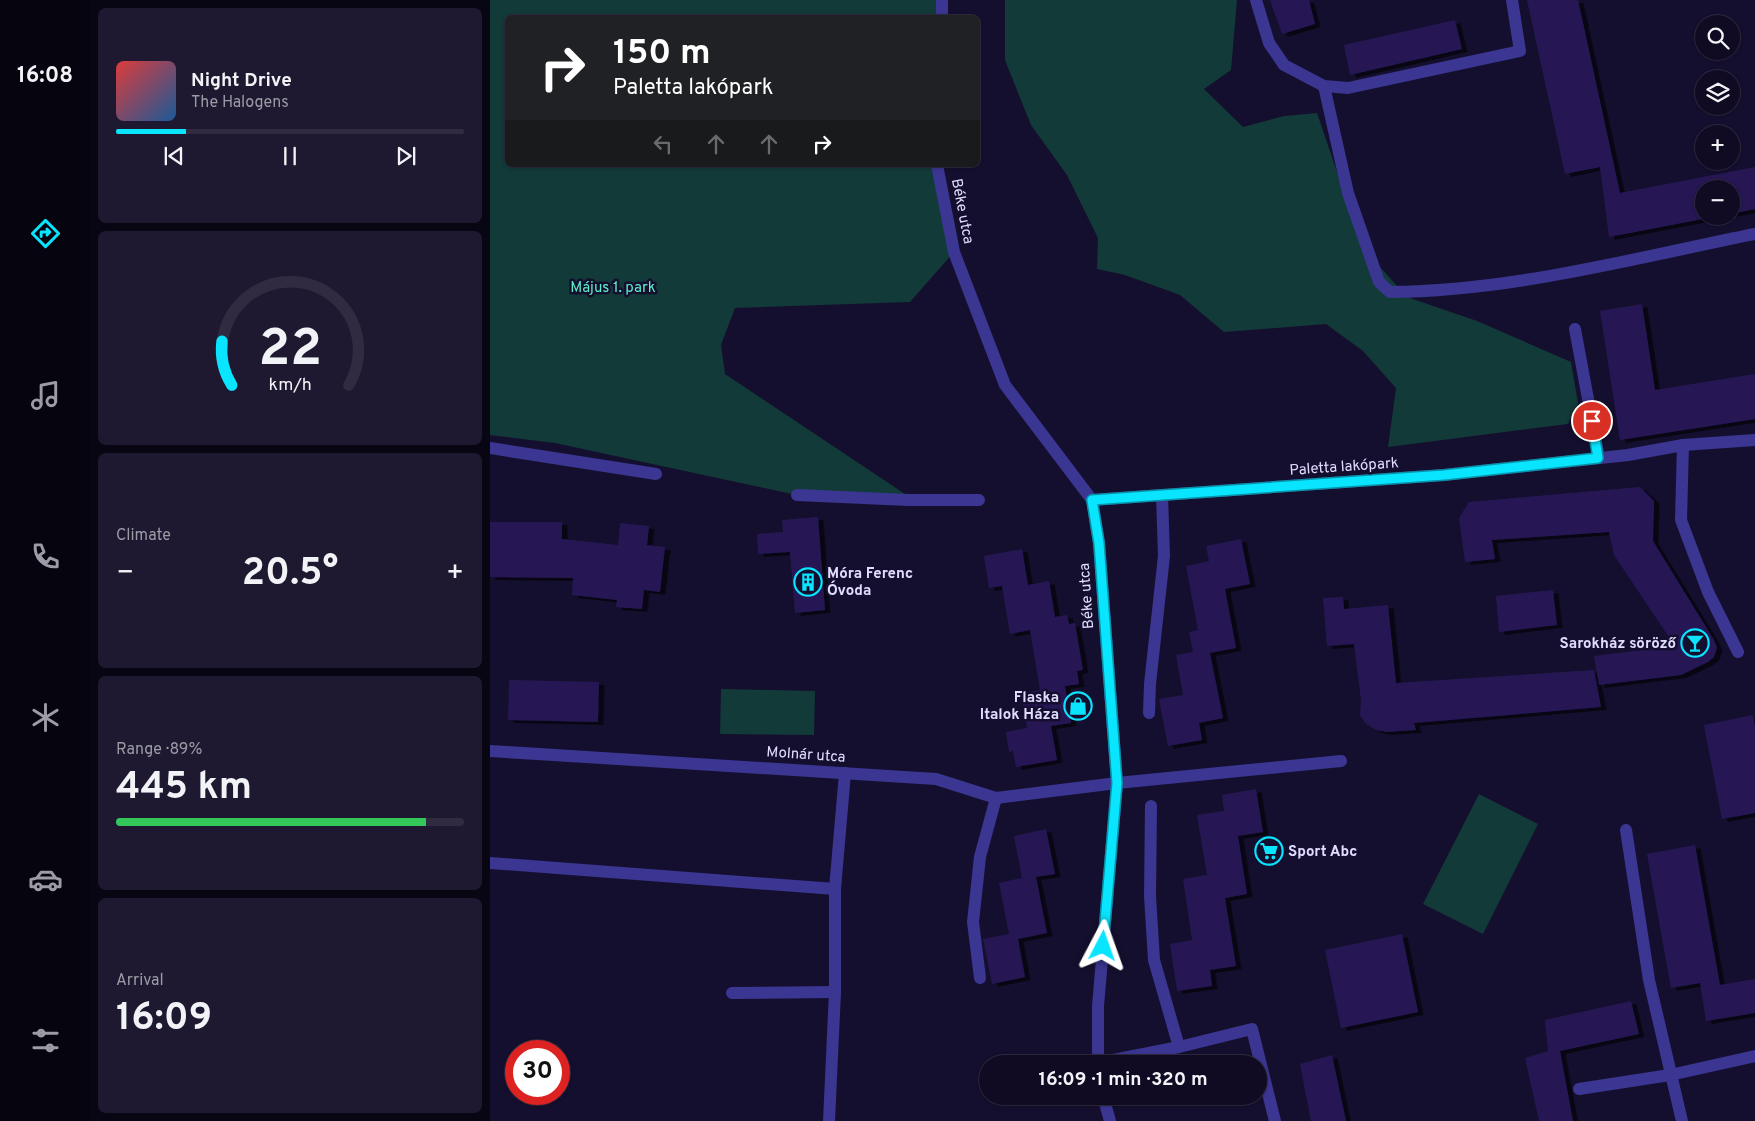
<!DOCTYPE html>
<html lang="en">
<head>
<meta charset="utf-8">
<style>
	:root { --surface:#100b23; --page:#1e1930; --text:#f1f3f6; --muted:#9c9ba6; --line:#302b41; --accent:#09e4ff }
	body { margin:0; font-family:Overpass,sans-serif; background:var(--page); color:var(--text); height:100vh; display:flex; flex-direction:column; font-size:19px; white-space:nowrap }
	* { box-sizing:border-box; margin:0 }
	p { font-size:16px; color:var(--muted) }
	.icon { flex:none; width:28px; height:28px; fill:none; stroke:currentColor; stroke-width:2; stroke-linecap:round; stroke-linejoin:round }
	.map { position:relative; flex:1; overflow:hidden }
	.drawer { display:flex; flex-direction:column; gap:8px; padding:8px; background:#090613; width:400px }
	.drawer>* { flex:none }
	.top-card { position:absolute; left:15px; top:15px; width:475px; height:152px; border-radius:8px; box-shadow:0 1px 4px #0004,0 0 0 1px var(--line); background:#202124; color:#fff; overflow:hidden }
	.buttons { position:absolute; left:1205px; top:15px; display:grid; gap:10px }
	.buttons a { display:grid; place-items:center; width:45px; height:45px; border-radius:50%; background:var(--surface); box-shadow:0 1px 4px #0004,0 0 0 1px var(--line); font-size:25px }
	.speed { position:absolute; left:15px; top:1040px; display:flex; gap:10px; font-size:25px; font-weight:700; text-align:center }
	.speed>* { display:grid; place-content:center; width:65px; height:65px; border-radius:50%; background:var(--surface); box-shadow:0 1px 4px #0004,0 0 0 1px var(--line); line-height:1 }
	.speed .limit { border:8px solid #d22; background:#fff; color:#111 }
	.pin { position:absolute; display:grid; place-items:center; width:42px; height:42px; color:#fff; margin:-21px; border:2px solid #fff; border-radius:50%; box-shadow:0 1px 5px #0007 }
	.me { position:absolute; width:55px; margin:-28px; rotate:4deg; stroke-linejoin:round; filter:drop-shadow(0 0 4px #0008) }
	.turn { display:flex; align-items:center; gap:18px; height:105px; padding:0 25px; font-size:22px }
	.turn .icon { width:65px; height:65px; stroke-width:2.5 }
	.turn b { display:block; font-size:35px; line-height:42px }
	.lanes { display:flex; align-items:center; height:48px; padding:0 25px; background:#0003; justify-content:center; gap:25px; direction:ltr }
	.lanes .off { opacity:.35 }
	.big { font-size:38px; font-weight:700; line-height:1.1 }
	.drawer .tile { flex:1; display:flex; flex-direction:column; justify-content:center; gap:8px; min-width:0; padding:0 18px; border-radius:8px; background:var(--page) }
	.drawer .dial { align-items:center; gap:0 }
	.dial svg { height:130px; overflow:visible; fill:none; stroke:var(--line); stroke-width:7; stroke-linecap:round; text-anchor:middle }
	.dial text { fill:var(--text); stroke:none }
	.song { display:flex; align-items:center; gap:15px }
	.cover { width:60px; height:60px; border-radius:8px; background:linear-gradient(135deg,hsl(0 70% 55%),hsl(210 70% 35%)) }
	.played { height:5px; border-radius:2px; background:linear-gradient(90deg,var(--accent) 20%,var(--line) 20%) }
	.keys { display:flex; justify-content:space-around; direction:ltr }
	.heat { display:flex; justify-content:space-between; align-items:center; font-size:28px; direction:ltr }
	.charge { height:8px; border-radius:4px; background:linear-gradient(90deg,#34c759 89%,var(--line) 0) }
	.trip { position:absolute; left:489px; top:1055px; width:288px; height:50px; border-radius:25px; background:var(--surface); box-shadow:0 1px 4px #0004,0 0 0 1px var(--line); font-weight:700; line-height:50px; text-align:center }
	main { display:flex; flex:1; min-height:0 }
	.tab-bar { display:flex; flex-direction:column; width:90px; justify-content:space-around; align-items:center; background:#06040e; color:var(--muted) }
	.tab-bar .icon { width:35px; height:35px }
	.tab-bar .selected { color:var(--accent) }
	.tab-bar b { font-size:22px; color:var(--text) }
	.map>svg:first-child { display:block }
	.green { fill:#123a38 }
	.building { fill:#251952; filter:url(#shadow) }
	.lines { fill:none; stroke-linecap:round; stroke-linejoin:round }
	.pedestrian { stroke:#3a3692; stroke-width:12 }
	.minor { stroke:#3a3692; stroke-width:12 }
	.route-casing { stroke:#0694a6; stroke-width:12 }
	.route { stroke:#09e4ff; stroke-width:9 }
	.labels { text-anchor:middle; stroke-width:5; stroke-linejoin:round; paint-order:stroke }
	.street-label { font-size:15px; fill:#e1ddff; stroke:#150f2f }
	.park-label { font-size:15px; fill:#5cecc9; stroke:#150f2f }
	.poi-label { font-size:15px; font-weight:bold; fill:#e1ddff; stroke:#150f2f; text-anchor:start }
</style>
</head>
<body>
<main>
<nav class="tab-bar">
<b>16:08</b>
<svg class="icon selected" aria-label="directions" viewBox="0 0 24 24"><path d="M12 3l9 9-9 9-9-9zM9 14v-3h6M13 9l2 2-2 2"/></svg>
<svg class="icon" aria-label="music" viewBox="0 0 24 24"><path d="M9 18V5l10-2v13"/><circle cx="6" cy="18" r="3"/><circle cx="16" cy="16" r="3"/></svg>
<svg class="icon" aria-label="phone" viewBox="0 0 24 24"><path d="M5 4h4l2 5-3 2q2 4 5 5l2-3 5 2v4C11 20 4 13 5 4z"/></svg>
<svg class="icon" aria-label="climate" viewBox="0 0 24 24"><path d="M12 3v18M4 7l16 10M4 17L20 7"/></svg>
<svg class="icon" aria-label="car" viewBox="0 0 24 24"><path d="M5 17H2v-5l4-1 3-4h7l3 4 3 1v5h-3M9 17h6M6 11h13"/><circle cx="7" cy="17" r="2"/><circle cx="17" cy="17" r="2"/></svg>
<svg class="icon" aria-label="filters" viewBox="0 0 24 24"><path d="M4 7h16M4 17h16"/><circle cx="9" cy="7" r="2"/><circle cx="15" cy="17" r="2"/></svg>
</nav>
<section class="drawer">
<div class="tile">
<div class="song"><i class="cover"></i><div><b>Night Drive</b><p>The Halogens</p></div></div>
<div class="played"></div>
<div class="keys"><svg class="icon" aria-label="previous" viewBox="0 0 24 24"><path d="M18 5L8 12l10 7zM5 5v14"/></svg><svg class="icon" aria-label="pause" viewBox="0 0 24 24"><path d="M8 5v14M16 5v14"/></svg><svg class="icon" aria-label="next" viewBox="0 0 24 24"><path d="M6 5l10 7-10 7zM19 5v14"/></svg></div>
</div>
<div class="tile dial"><svg viewBox="0 0 100 80">
<path d="M14 69A42 42 0 1 1 86 69"/>
<path d="M14 69A42 42 0 0 1 8 42" stroke="#09e4ff"/>
<text x="50" y="56" font-size="32" font-weight="700">22</text>
<text x="50" y="72" font-size="11">km/h</text>
</svg></div>
<div class="tile"><p>Climate</p>
<div class="heat"><a>−</a><b class="big">20.5°</b><a>+</a></div>
</div>
<div class="tile"><p>Range · 89%</p><b class="big">445 km</b><div class="charge"></div></div>
<div class="tile"><p>Arrival</p><b class="big">16:09</b></div>
</section>
<div class="map">
<svg width="1265" height="1121" viewBox="0 0 1265 1121">
	<defs>
		<filter id="shadow"><feDropShadow dx="5.5" dy="3" stdDeviation="0" flood-color="#0009"/></filter>
	</defs>
	<rect width="100%" height="100%" fill="#150f2f"/>
	<g class="green">
		<polygon points="0,0 451,0 450,18 18,18 18,165 447,165 464,252 420,302 245,308 231,345 235,374 427,502 307,495 65,443 0,435"/>
		<polygon points="515,0 747,0 741,70 714,89 753,127 794,116 827,113 873,248 917,297 987,321 1081,362 1088,403 1078,424 898,447 906,388 873,351 836,324 734,332 690,295 635,275 607,269 608,238 577,175 541,125 515,60"/>
		<polygon points="231,689 325,691 324,735 230,734"/>
		<polygon points="989,794 1048,824 993,934 933,904"/>
	</g>
	<g class="building">
		<polygon points="780,0 819,0 825,24 792,34"/>
		<polygon points="1037,0 1088,0 1130,193 1265,167 1265,209 1241,214 1241,189 1214,189 1214,216 1228,216 1119,237 1110,167 1075,174"/>
		<polygon points="965,20 972,49 860,75 854,45"/>
		<polygon points="1152,304 1165,390 1265,374 1265,419 1130,440 1110,311"/>
		<polygon points="1150,487 1164,501 1163,541 1224,640 1227,648 1224,657 1218,662 1191,675 1109,685 1104,656 1185,646 1124,555 1119,532 1002,540 1005,559 975,562 969,518 979,502"/>
		<polygon points="328,517 335,610 305,613 300,552 268,554 267,534 293,532 292,520"/>
		<polygon points="0,522 72,522 72,539 128,545 130,523 159,526 157,545 175,547 170,592 154,590 152,609 126,607 127,600 82,595 83,578 0,577"/>
		<polygon points="751,539 760,584 735,589 746,648 720,653 733,718 709,723 712,740 678,746 669,699 693,695 686,655 703,652 699,632 708,630 696,566 719,561 716,546"/>
		<polygon points="532,549 538,585 559,581 565,617 577,615 579,624 585,623 593,670 587,671 589,684 575,686 581,723 561,726 567,760 526,767 523,751 519,752 516,732 537,728 531,693 550,690 540,630 520,634 512,586 499,588 494,556"/>
		<polygon points="1063,590 1067,625 1009,632 1006,596"/>
		<polygon points="853,597 854,609 898,605 906,683 1104,670 1111,707 924,723 926,730 896,732 886,730 876,724 870,715 871,700 864,644 837,646 833,598"/>
		<polygon points="19,680 109,682 108,722 18,720"/>
		<polygon points="1263,715 1265,726 1265,813 1232,819 1214,725"/>
		<polygon points="766,789 773,832 748,836 757,894 735,898 746,966 720,970 722,986 687,991 680,944 702,940 693,879 717,875 707,815 734,811 732,795"/>
		<polygon points="556,829 565,874 546,877 557,933 528,939 535,977 502,984 493,939 519,934 509,883 532,878 524,836"/>
		<polygon points="1205,845 1230,985 1265,979 1265,1013 1216,1021 1210,983 1181,988 1157,854"/>
		<polygon points="912,934 928,1012 851,1028 835,950"/>
		<polygon points="1141,1001 1149,1034 1070,1051 1083,1121 1049,1121 1035,1058 1058,1051 1055,1020"/>
		<polygon points="842,1055 856,1121 821,1121 810,1064"/>
	</g>
	<g class="lines">
		<g class="pedestrian">
			<polyline points="0,448 166,474"/>
			<polyline points="307,495 418,500 489,500"/>
		</g>
		<g class="minor">
			<polyline points="766,0 779,43 794,65 834,86 858,88 1030,51 1022,0"/>
			<polyline points="452,18 452,0"/>
			<path d="M834 86 858 193 889 282 900 292C1023 291 1145 258 1265 234"/>
			<polyline points="447,165 464,252 515,385 602,500 609,543 627,783 608,1006 608,1064"/>
			<polyline points="1085,329 1109,458"/>
			<polyline points="1193,445 1191,520 1218,592 1248,652"/>
			<polyline points="602,500 954,475 1138,455 1193,445 1265,440"/>
			<polyline points="659,713 660,684 674,556 672,495"/>
			<polyline points="0,751 446,779 506,798 627,783 851,761"/>
			<polyline points="1136,830 1159,980 1192,1121"/>
			<polyline points="0,863 345,889"/>
			<polyline points="490,978 483,922 490,857 506,798"/>
			<polyline points="242,993 345,992"/>
			<polyline points="689,1047 762,1029 785,1121"/>
			<polyline points="608,1063 689,1047 664,960 660,896 661,806"/>
			<polyline points="1089,1089 1180,1075 1265,1056"/>
			<polyline points="613,1096 620,1121"/>
			<polyline points="339,1121 345,992 345,889 355,773"/>
		</g>
	</g>
	<g class="lines">
		<g class="route-casing">
			<polyline id="route" points="613,946 627,783 609,543 602,500 954,475 1108,458 1102,421"/>
		</g>
		<use href="#route" class="route"/>
	</g>
	<defs>
		<g id="building-ring" transform="scale(1.4375)"><circle r="9.5" fill="#150f2f" stroke="#09e4ff" stroke-width="1.5"/><path d="M-4-6H4V6H1V3H-1V6H-4ZM-2.5-4.3h1.7v1.8h-1.7ZM.8-4.3h1.7v1.8H.8ZM-2.5-1h1.7V.8h-1.7ZM.8-1h1.7V.8H.8Z" fill="#09e4ff"/></g>
		<g id="bar-ring" transform="scale(1.4375)"><circle r="9.5" fill="#150f2f" stroke="#09e4ff" stroke-width="1.5"/><path d="M-6-5H6L.8 .8V4.5H3.5V6h-7V4.5H-.8V.8Z" fill="#09e4ff"/></g>
		<g id="shop-ring" transform="scale(1.4375)"><circle r="9.5" fill="#150f2f" stroke="#09e4ff" stroke-width="1.5"/><path d="M-5-2.5h2.3a2.7 3.5 0 0 1 5.4 0H5L5.5 6h-11ZM-1.5-2.5h3a1.5 2.3 0 0 0-3 0Z" fill="#09e4ff"/></g>
		<g id="supermarket-ring" transform="scale(1.4375)"><circle r="9.5" fill="#150f2f" stroke="#09e4ff" stroke-width="1.5"/><path d="M-6-5.5h2.5l.6 2H6L4.5 2H-2.5L-4.4-4H-6ZM-1.5 3.2a1.3 1.3 0 1 0 .1 0ZM3 3.2a1.3 1.3 0 1 0 .1 0Z" fill="#09e4ff"/></g>
	</defs>
	<g fill-rule="evenodd">
		<use href="#building-ring" x="318" y="582"/>
		<use href="#bar-ring" x="1205" y="643"/>
		<use href="#shop-ring" x="588" y="706"/>
		<use href="#supermarket-ring" x="779" y="851"/>
	</g>
	<g class="labels">
		<g class="street-label">
			<text transform="translate(473 211) rotate(79)" y="5">Béke utca</text>
			<text transform="translate(854 466) rotate(-4)" y="5">Paletta lakópark</text>
			<text transform="translate(596 596) rotate(-94)" y="5">Béke utca</text>
			<text transform="translate(316 754) rotate(4)" y="5">Molnár utca</text>
		</g>
		<g class="park-label">
			<text x="123" y="292">Május 1. park</text>
		</g>
		<g class="poi-label">
			<text x="337" y="578">Móra Ferenc<tspan x="337" dy="17">Óvoda</tspan></text>
			<text x="1186" y="648" text-anchor="end">Sarokház söröző</text>
			<text x="569" y="702" text-anchor="end">Flaska<tspan x="569" dy="17">Italok Háza</tspan></text>
			<text x="798" y="856">Sport Abc</text>
		</g>
	</g>
</svg>
<div class="buttons">
<a><svg class="icon" aria-label="search" viewBox="0 0 24 24"><circle cx="10" cy="10" r="6"/><path d="M15 15l6 6"/></svg></a>
<a><svg class="icon" aria-label="layers" viewBox="0 0 24 24"><path d="M12 4l9 5-9 5-9-5zM3 14l9 5 9-5"/></svg></a>
<a>+</a>
<a>−</a>
</div>
<div class="speed"><div class="limit">30</div></div>
<div class="pin" style="left:1102px;top:421px;background:#d93025"><svg class="icon" aria-label="arrive" viewBox="0 0 24 24"><path d="M6 21V4h12l-3 4 3 4H6"/></svg></div>
<svg class="me" style="left:613px;top:946px" viewBox="-20 -20 40 40"><path d="M0-17L14 15 0 8-14 15z" fill="#09e4ff" stroke="#fff" stroke-width="4"/></svg>
<div class="trip">16:09 · 1 min · 320 m</div>
<div class="top-card">
<div class="turn"><svg class="icon" aria-label="right" viewBox="0 0 24 24"><path d="M7 20v-9h11M14 6l5 5-5 5"/></svg><div><b>150 m</b>Paletta lakópark</div></div>
<div class="lanes"><svg class="icon off" aria-label="left" viewBox="0 0 24 24"><path d="M17 20v-9H6M10 6l-5 5 5 5"/></svg><svg class="icon off" aria-label="ahead" viewBox="0 0 24 24"><path d="M12 20V5M6 11l6-6 6 6"/></svg><svg class="icon off" aria-label="ahead" viewBox="0 0 24 24"><path d="M12 20V5M6 11l6-6 6 6"/></svg><svg class="icon" aria-label="right" viewBox="0 0 24 24"><path d="M7 20v-9h11M14 6l5 5-5 5"/></svg></div>
</div>
</div>
</main>
</body>
</html>
